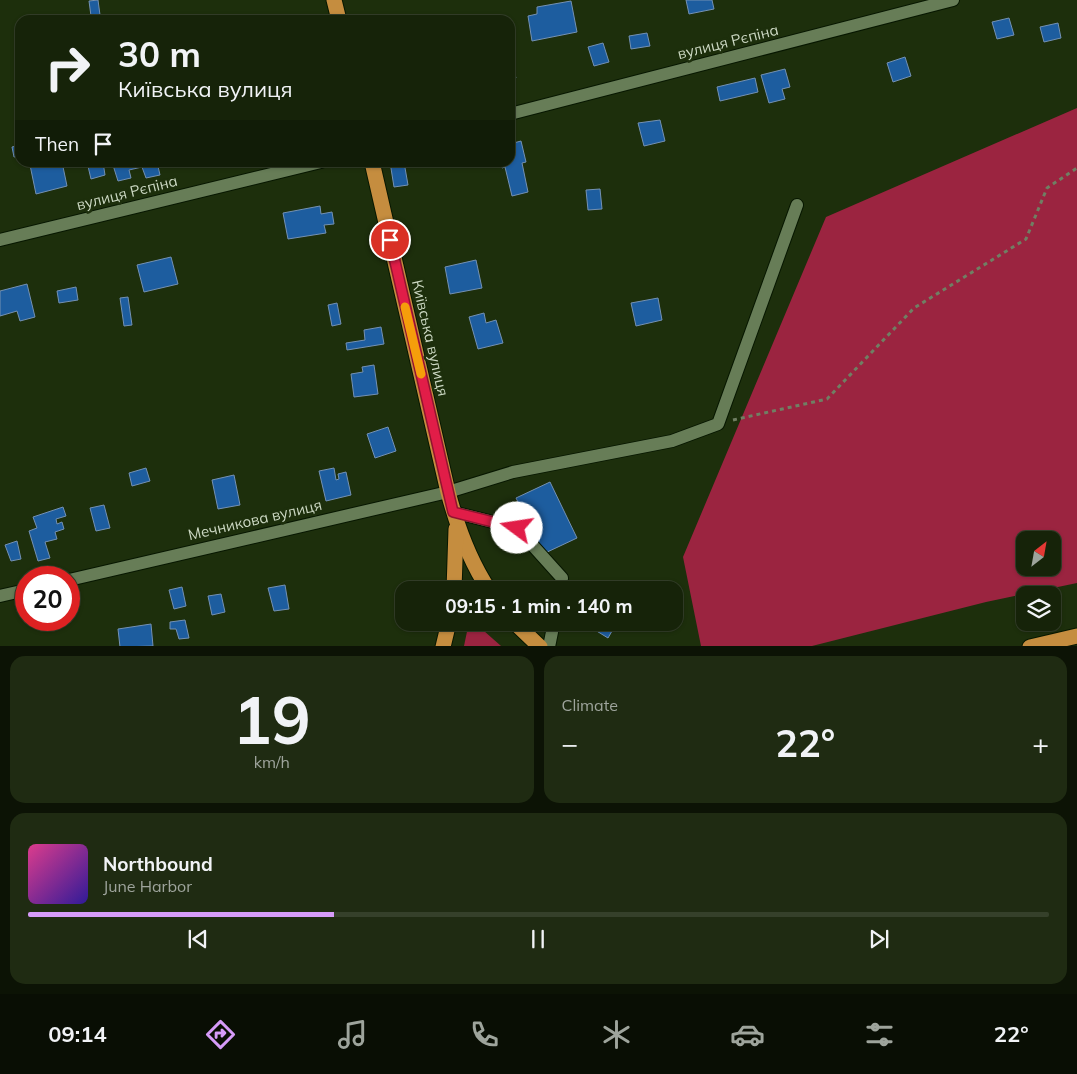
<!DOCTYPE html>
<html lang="en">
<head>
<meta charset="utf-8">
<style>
	:root { --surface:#162309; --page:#1f2b12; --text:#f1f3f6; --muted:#9ea49c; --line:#35402a; --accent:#d69bf9 }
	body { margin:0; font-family:Mulish,sans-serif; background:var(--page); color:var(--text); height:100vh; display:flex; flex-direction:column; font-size:19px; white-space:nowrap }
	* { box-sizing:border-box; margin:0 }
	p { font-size:16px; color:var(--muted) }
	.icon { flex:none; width:28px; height:28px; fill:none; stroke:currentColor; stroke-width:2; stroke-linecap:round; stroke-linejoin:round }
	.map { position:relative; height:646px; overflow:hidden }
	.panel { display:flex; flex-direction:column; gap:10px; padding:10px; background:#0c1305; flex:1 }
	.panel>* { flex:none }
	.hud { position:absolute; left:15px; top:15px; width:500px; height:152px; border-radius:15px; box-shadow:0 1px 4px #0004,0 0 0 1px var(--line); background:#162309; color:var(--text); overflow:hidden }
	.needle { width:32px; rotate:31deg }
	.buttons { position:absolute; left:1016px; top:531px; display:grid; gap:10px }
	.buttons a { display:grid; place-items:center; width:45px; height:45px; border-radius:10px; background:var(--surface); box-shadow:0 1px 4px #0004,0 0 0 1px var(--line); font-size:25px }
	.speed { position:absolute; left:15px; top:566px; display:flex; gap:10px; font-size:25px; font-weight:700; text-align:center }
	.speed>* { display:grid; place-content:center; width:65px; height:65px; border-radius:50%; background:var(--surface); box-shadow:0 1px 4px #0004,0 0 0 1px var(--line); line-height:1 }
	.speed .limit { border:8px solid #d22; background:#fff; color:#111 }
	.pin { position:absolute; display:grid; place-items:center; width:42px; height:42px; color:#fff; margin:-21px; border:2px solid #fff; border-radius:50%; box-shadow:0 1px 5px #0007 }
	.me { position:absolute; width:55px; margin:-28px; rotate:284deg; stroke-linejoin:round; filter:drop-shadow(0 0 4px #0008) }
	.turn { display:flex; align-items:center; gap:18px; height:105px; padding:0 20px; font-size:22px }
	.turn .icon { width:65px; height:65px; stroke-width:2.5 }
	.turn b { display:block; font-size:35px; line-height:42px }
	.then { display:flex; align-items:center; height:48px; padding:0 20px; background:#0003; gap:10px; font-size:19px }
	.big { font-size:38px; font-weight:700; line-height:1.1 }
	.panel .tile { flex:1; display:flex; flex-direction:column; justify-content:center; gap:8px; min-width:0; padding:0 18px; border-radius:15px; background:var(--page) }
	.panel .dial { align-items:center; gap:0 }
	.dial b { font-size:65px; line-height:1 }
	.song { display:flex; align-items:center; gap:15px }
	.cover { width:60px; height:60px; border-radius:8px; background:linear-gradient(135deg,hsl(330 70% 55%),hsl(250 70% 35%)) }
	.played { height:5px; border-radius:2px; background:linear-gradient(90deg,var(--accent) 30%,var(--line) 30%) }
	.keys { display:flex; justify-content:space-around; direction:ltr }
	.heat { display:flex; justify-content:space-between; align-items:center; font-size:28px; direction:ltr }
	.panel .tiles { flex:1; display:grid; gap:10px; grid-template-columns:1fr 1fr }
	.tile:last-child { grid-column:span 2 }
	.trip { position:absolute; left:395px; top:581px; width:288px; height:50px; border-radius:15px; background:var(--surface); box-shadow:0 1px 4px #0004,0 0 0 1px var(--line); font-weight:700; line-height:50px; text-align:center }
	.tab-bar { display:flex; height:80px; justify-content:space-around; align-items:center; background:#090e04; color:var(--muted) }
	.tab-bar .icon { width:35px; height:35px }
	.tab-bar .active { color:var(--accent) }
	.tab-bar b { font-size:22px; color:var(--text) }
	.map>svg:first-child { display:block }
	.forest { fill:#9b2440; fill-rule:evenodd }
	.building { fill:#1d5d9f; stroke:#7491b3 }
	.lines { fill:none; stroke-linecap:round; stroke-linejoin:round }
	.minor-casing { stroke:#071700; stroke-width:14 }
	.highway-casing { stroke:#071700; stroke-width:17 }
	.path { stroke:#707f63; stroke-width:3; stroke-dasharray:4 4; stroke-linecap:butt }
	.minor { stroke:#677d57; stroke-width:12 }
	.highway { stroke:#c58d3f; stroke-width:15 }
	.route-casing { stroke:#92132f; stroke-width:12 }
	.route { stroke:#e11d48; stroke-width:9 }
	.slow { stroke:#f59e0b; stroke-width:9 }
	.labels { text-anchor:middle; stroke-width:5; stroke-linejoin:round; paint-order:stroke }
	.street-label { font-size:15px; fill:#ccd8c3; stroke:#1d2f0c }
</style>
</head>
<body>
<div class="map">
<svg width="1077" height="647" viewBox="0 0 1077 647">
	<rect width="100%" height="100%" fill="#1d2f0c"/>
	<g class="forest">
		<path d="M1077 108V583L986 602 812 646H701L683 557 826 217ZM1025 540H1052V568H1025Z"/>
		<polygon points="469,622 475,623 501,646 464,646"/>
	</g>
	<g class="building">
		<polygon points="98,0 100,15 91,16 89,1"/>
		<polygon points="686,0 712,0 714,9 689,14"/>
		<polygon points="571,1 577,32 532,41 528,16 537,14 537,7"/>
		<polygon points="1009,18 1014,35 997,39 992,22"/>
		<polygon points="1058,23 1061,38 1044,42 1040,27"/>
		<polygon points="647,33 650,46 631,49 629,36"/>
		<polygon points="603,43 609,62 594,66 588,47"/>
		<polygon points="905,57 911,76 893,82 887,63"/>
		<polygon points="510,58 516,78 510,80"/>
		<polygon points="785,69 790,87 782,89 785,99 769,103 761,75"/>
		<polygon points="755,78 758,92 720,101 717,87"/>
		<polygon points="660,120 665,141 644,146 638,123"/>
		<polygon points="521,141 526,162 522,163 528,192 512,196 505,167 502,168 501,162 510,162 510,144"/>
		<polygon points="20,145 20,156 14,157 12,147"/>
		<polygon points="42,162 62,162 67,186 36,194 30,165"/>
		<polygon points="87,162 103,162 105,175 91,179"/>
		<polygon points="112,162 157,162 160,175 146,178 142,167 129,170 131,178 118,181"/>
		<polygon points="390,162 404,162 408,185 394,187"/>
		<polygon points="600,189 602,209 588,210 586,190"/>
		<polygon points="320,206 321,214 332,212 334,224 324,225 326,233 288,239 283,213"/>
		<polygon points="171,257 178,284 144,292 137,265"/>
		<polygon points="476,260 482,288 450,294 445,267"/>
		<polygon points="27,284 35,317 20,321 17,311 0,316 0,291"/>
		<polygon points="76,287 78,300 59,303 57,291"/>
		<polygon points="128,297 132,325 124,326 120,298"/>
		<polygon points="658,298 662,320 636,326 631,303"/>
		<polygon points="337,303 341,324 332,326 328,305"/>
		<polygon points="484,313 486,323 496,320 503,343 478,349 469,317"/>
		<polygon points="381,327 384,344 347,350 346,343 365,340 364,330"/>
		<polygon points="374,365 378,394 354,397 351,374 363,372 362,367"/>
		<polygon points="388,427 396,451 375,458 367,434"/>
		<polygon points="146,468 150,481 132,486 129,473"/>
		<polygon points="334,468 336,480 339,479 338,474 346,472 351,495 326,501 319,471"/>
		<polygon points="234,475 240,505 218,509 212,480"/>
		<polygon points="550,482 577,538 543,554 516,498"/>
		<polygon points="104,505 110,528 96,531 90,508"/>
		<polygon points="63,507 66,516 56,519 57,524 62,522 64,529 55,532 57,539 45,542 50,558 38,561 29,531 37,528 33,517"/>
		<polygon points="17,541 21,559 11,561 5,545"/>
		<polygon points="285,585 289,609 274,611 268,588"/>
		<polygon points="182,587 186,606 174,609 169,590"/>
		<polygon points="221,594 225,612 212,615 208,596"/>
		<polygon points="185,620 189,638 179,639 176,629 170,629 170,622"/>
		<polygon points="582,622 614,622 616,624 608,638"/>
		<polygon points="151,624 153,646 120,647 118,629"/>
	</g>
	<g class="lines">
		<g class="minor-casing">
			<g id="minor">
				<polyline points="510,114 953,0"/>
				<polyline points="0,240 321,162"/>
				<polyline points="453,512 517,528 562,578 560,590"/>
				<polyline points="69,580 448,492 513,472 672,441 718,424 797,205"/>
				<polyline points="0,596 26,590"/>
				<polyline points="549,647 554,622"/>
			</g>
		</g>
		<g class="highway-casing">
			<g id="highway">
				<polyline points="334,0 339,20"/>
				<path d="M372 162 448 492C457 526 469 560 489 590"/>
				<polyline points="454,590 456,529"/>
				<polyline points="514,622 540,647"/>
				<polyline points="443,647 449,622"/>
				<polyline points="1030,647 1077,636"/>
			</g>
		</g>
		<polyline class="path" points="733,420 827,399 914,308 1026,239 1047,188 1077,168"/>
		<use href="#minor" class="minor"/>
		<use href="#highway" class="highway"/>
	</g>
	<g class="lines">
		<g class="route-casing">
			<polyline id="route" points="390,240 453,512 517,528"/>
		</g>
		<use href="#route" class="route"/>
		<polyline class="slow" points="405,307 421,374"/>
	</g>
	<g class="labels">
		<g class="street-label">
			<text transform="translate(728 42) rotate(-14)" y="5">вулиця Рєпіна</text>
			<text transform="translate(127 193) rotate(-14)" y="5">вулиця Рєпіна</text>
			<text transform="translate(430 338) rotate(77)" y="5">Київська вулиця</text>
			<text transform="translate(255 520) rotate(-13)" y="5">Мечникова вулиця</text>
		</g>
	</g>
</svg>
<div class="buttons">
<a><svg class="needle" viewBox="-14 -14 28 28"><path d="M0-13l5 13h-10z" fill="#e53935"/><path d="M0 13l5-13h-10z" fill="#9ea49c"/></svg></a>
<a><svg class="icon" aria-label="layers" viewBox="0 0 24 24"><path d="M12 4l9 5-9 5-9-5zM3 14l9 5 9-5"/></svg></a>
</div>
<div class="speed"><div class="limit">20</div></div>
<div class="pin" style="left:390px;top:240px;background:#d93025"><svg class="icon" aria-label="arrive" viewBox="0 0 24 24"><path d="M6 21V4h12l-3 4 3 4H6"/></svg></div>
<svg class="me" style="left:517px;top:528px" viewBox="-20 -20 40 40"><circle r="19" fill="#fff"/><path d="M0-13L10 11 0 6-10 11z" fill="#e11d48"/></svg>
<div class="trip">09:15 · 1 min · 140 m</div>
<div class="hud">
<div class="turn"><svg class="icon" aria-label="right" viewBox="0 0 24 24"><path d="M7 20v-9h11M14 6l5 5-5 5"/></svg><div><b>30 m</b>Київська вулиця</div></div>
<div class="then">Then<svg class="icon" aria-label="arrive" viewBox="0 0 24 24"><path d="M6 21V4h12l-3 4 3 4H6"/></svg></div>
</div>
</div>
<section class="panel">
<div class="tiles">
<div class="tile dial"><b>19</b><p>km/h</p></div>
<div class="tile"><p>Climate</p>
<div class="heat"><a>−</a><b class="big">22°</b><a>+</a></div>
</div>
<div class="tile">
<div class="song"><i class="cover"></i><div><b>Northbound</b><p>June Harbor</p></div></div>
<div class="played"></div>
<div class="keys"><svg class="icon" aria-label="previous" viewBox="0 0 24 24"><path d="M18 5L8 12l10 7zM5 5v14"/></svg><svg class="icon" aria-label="pause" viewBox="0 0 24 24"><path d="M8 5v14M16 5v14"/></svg><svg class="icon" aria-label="next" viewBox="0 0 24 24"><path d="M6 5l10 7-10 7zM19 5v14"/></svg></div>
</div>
</div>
</section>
<nav class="tab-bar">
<b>09:14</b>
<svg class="icon active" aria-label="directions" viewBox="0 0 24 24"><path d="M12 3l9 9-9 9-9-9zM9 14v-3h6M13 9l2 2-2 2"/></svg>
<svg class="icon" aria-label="music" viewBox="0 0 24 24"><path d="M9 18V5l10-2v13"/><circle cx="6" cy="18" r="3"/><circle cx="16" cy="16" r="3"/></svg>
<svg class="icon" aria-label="phone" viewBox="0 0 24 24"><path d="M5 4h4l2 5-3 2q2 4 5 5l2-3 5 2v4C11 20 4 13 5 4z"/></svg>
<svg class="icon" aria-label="climate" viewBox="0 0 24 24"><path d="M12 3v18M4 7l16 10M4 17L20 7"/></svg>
<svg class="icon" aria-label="car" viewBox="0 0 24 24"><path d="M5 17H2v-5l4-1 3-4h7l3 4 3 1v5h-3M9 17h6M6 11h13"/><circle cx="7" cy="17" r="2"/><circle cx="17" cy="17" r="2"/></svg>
<svg class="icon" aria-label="filters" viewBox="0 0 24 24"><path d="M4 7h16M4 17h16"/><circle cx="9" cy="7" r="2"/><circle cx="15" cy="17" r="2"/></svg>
<b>22°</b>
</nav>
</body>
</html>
